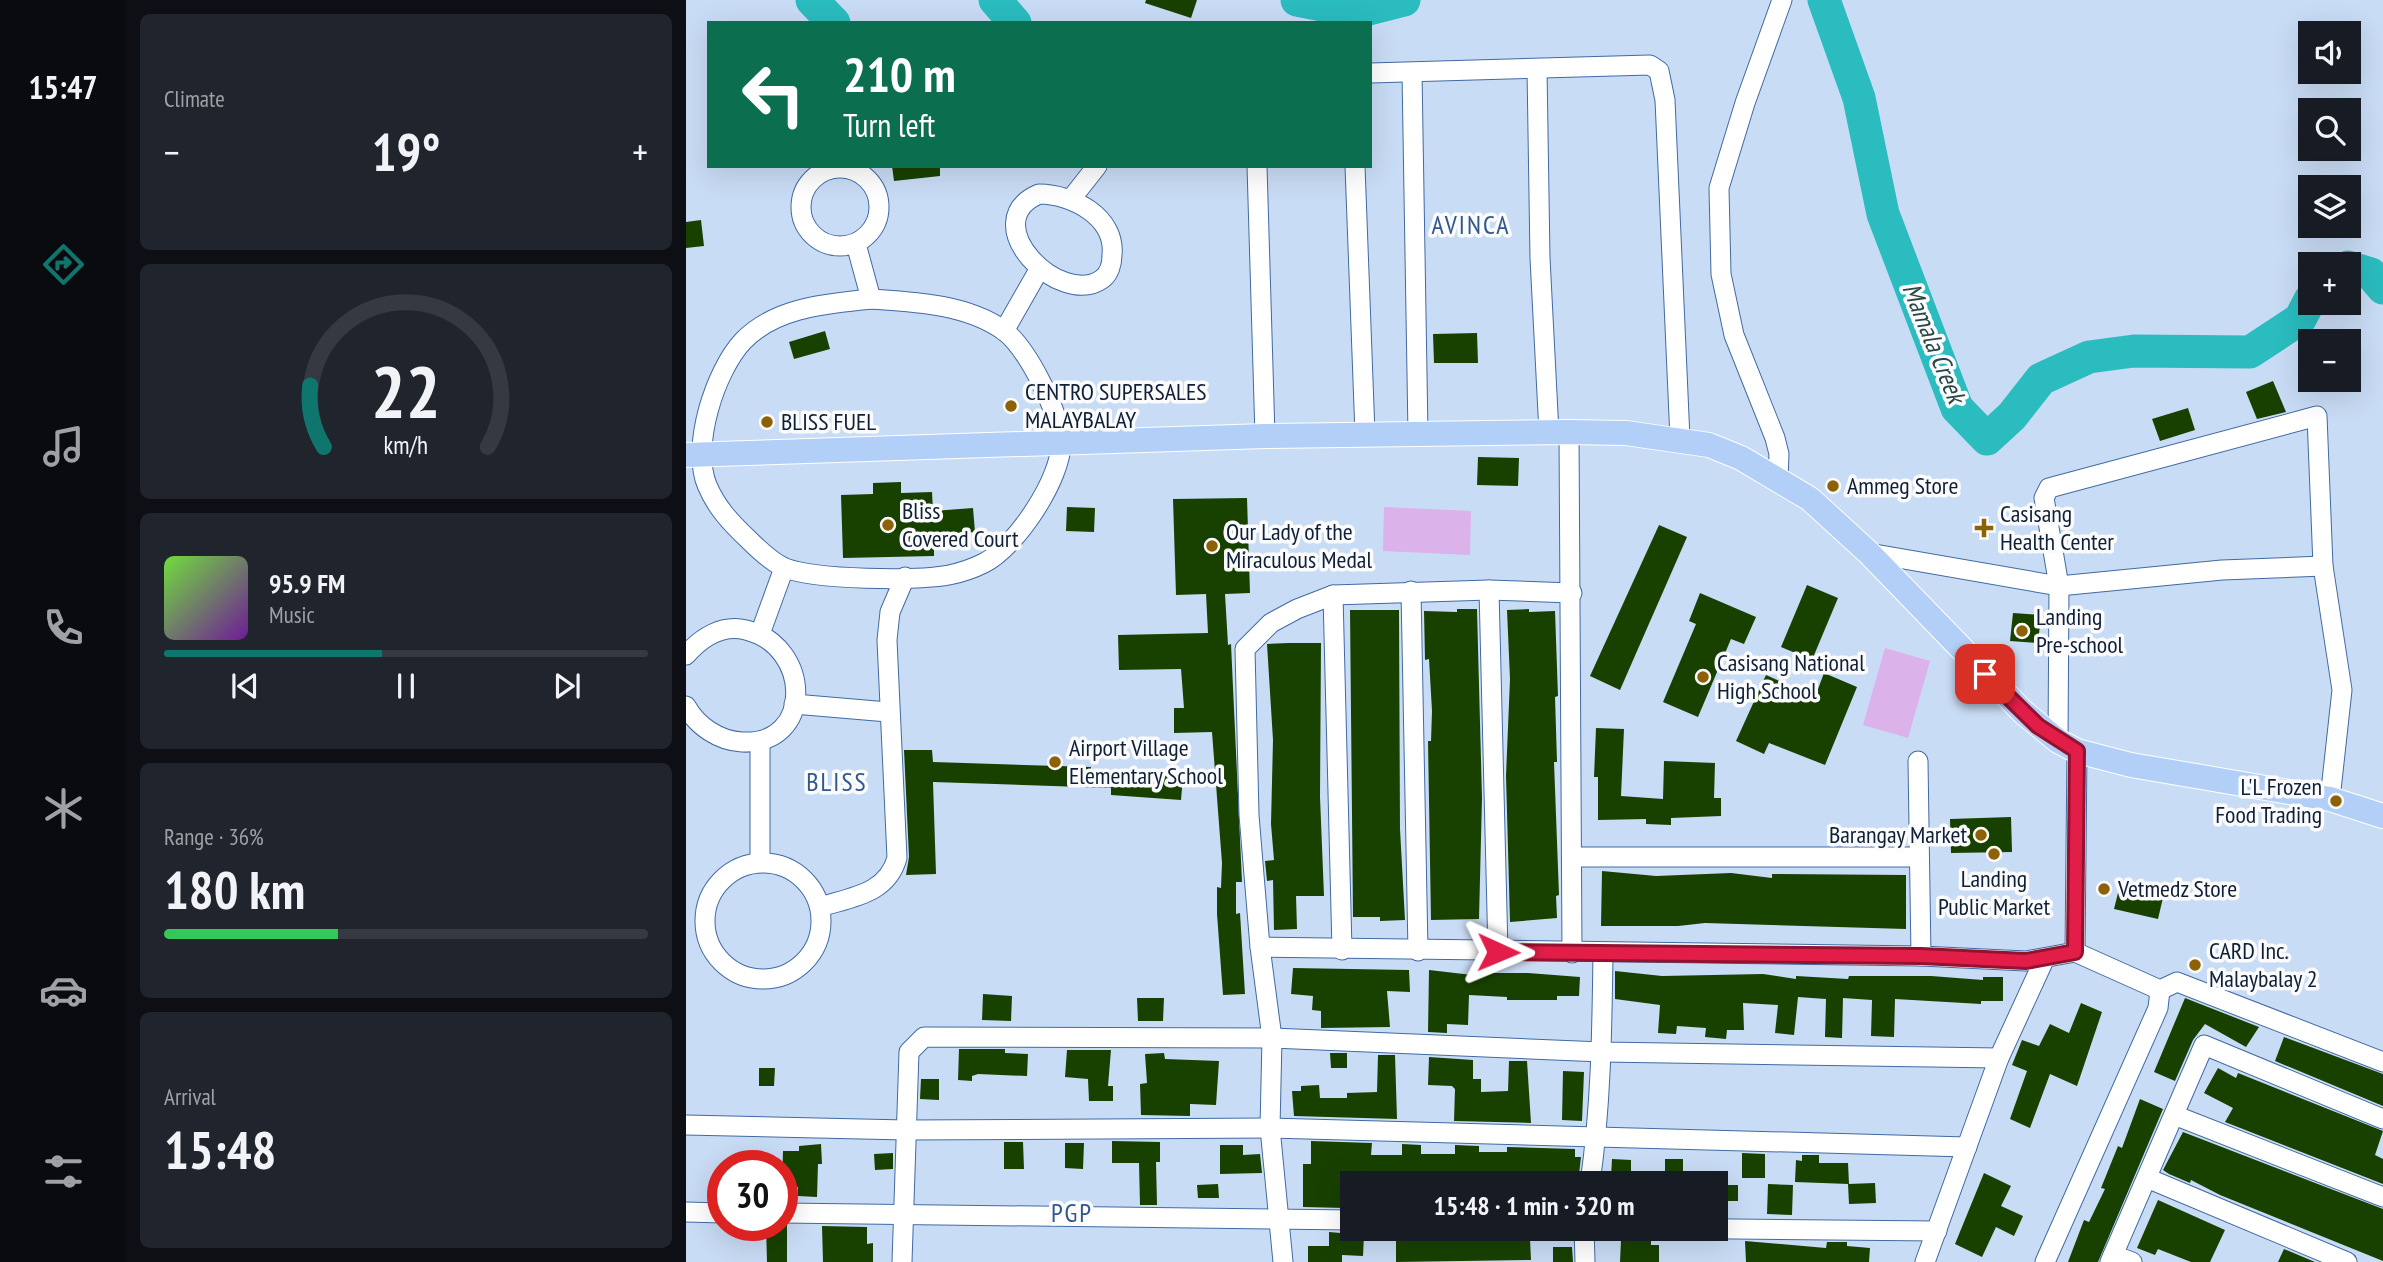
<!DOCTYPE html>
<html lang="en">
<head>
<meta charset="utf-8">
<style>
	:root { --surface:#171b24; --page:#20242c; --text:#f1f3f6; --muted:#9ea1a6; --line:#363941; --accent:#0f766e }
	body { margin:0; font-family:"PT Sans Narrow",sans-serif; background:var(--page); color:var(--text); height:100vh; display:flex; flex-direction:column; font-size:26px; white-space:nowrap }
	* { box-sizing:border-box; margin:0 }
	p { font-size:23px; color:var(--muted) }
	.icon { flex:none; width:38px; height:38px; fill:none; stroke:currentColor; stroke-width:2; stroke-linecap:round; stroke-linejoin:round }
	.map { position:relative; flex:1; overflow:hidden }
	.side { display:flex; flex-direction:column; gap:14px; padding:14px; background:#0d0f14; width:560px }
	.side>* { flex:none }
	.guide { position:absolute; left:21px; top:21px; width:665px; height:147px; border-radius:0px; box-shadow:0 7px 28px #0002; background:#0b6e4f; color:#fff; overflow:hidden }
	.fabs { position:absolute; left:1612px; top:21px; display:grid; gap:14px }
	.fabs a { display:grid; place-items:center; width:63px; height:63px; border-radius:0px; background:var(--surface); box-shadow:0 7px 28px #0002; font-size:35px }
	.speed { position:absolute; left:21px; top:1150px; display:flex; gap:14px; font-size:35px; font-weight:700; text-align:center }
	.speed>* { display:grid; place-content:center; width:91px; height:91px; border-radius:50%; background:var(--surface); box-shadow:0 7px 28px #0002; line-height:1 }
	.speed .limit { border:10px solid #d22; background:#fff; color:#111 }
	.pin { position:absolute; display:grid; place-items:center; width:60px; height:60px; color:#fff; margin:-30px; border-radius:14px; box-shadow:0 4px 10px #0006 }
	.me { position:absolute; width:77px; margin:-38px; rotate:91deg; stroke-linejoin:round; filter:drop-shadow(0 0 5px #0008) }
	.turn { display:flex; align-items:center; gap:24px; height:147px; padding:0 21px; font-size:32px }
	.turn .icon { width:91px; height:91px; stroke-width:2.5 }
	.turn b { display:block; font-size:49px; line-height:60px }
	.big { font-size:52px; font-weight:800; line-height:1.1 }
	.side .widget { flex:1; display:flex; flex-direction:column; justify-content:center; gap:10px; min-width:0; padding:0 24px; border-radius:10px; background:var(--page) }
	.side .dial { align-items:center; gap:0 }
	.dial svg { height:182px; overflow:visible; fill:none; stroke:var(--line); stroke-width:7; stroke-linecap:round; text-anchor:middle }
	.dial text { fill:var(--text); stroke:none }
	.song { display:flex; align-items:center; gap:21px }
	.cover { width:84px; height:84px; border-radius:10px; background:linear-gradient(135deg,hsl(100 70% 55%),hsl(280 70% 35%)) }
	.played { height:7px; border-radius:4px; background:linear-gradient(90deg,var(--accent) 45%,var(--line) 45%) }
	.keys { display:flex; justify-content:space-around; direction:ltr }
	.heat { display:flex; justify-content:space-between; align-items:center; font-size:38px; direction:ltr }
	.charge { height:10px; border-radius:5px; background:linear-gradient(90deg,#34c759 36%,var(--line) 0) }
	.trip { position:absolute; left:654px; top:1171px; width:388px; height:70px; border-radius:0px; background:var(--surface); box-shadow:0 7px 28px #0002; font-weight:800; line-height:70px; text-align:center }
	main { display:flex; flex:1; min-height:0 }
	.dock { display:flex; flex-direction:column; width:126px; justify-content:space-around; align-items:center; background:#090b0e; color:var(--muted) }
	.dock .icon { width:49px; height:49px }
	.dock .current { color:var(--accent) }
	.dock b { font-size:32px; color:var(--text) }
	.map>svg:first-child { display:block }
	.green { fill:#dbb2ea }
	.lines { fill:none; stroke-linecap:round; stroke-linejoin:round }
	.river { stroke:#2abcbf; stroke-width:33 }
	.building { fill:#184100 }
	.minor-casing { stroke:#416aa2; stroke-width:21 }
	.major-casing { stroke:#fff; stroke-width:26 }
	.minor { stroke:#fff; stroke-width:19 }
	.major { stroke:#b2cff7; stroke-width:24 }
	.route-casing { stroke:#92132f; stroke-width:18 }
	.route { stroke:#e11d48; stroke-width:12 }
	.poi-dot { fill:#8d6106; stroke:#fbfbfb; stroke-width:2.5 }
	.labels { text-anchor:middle; stroke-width:7; stroke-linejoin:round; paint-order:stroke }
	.poi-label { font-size:24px; fill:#0e1f37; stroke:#fbfbfb; text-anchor:start }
	.neighbourhood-label { font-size:26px; letter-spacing:2px; fill:#30588f; stroke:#fbfbfb }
	.water-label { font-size:26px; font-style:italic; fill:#2a4747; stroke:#fbfbfb }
</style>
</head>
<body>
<main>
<nav class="dock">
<b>15:47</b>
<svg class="icon current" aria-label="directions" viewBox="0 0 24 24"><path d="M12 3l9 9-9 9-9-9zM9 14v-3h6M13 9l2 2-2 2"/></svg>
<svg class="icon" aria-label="music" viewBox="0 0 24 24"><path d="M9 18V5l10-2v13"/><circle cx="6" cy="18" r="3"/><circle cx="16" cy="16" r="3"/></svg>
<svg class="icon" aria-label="phone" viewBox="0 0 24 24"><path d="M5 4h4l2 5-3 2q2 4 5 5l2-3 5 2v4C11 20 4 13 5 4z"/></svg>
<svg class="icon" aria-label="climate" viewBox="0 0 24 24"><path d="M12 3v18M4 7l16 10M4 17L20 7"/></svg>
<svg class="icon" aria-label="car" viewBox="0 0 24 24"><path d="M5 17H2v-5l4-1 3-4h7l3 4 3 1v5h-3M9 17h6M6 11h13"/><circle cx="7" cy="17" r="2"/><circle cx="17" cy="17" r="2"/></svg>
<svg class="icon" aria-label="filters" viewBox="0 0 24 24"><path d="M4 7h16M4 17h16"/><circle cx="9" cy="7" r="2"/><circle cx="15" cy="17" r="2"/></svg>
</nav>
<section class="side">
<div class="widget"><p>Climate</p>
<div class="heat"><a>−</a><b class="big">19°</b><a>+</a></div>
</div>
<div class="widget dial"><svg viewBox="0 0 100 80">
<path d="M14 69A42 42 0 1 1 86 69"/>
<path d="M14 69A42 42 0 0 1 8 42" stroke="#0f766e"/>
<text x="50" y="56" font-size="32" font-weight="700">22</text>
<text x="50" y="72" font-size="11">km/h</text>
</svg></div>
<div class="widget">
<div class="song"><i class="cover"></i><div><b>95.9 FM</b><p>Music</p></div></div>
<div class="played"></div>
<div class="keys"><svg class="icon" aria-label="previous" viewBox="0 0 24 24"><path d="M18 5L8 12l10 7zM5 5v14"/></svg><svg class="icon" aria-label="pause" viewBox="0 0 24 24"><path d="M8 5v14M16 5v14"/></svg><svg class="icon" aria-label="next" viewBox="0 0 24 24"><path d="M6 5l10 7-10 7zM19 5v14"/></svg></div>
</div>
<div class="widget"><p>Range · 36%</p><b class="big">180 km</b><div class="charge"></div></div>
<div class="widget"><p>Arrival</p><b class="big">15:48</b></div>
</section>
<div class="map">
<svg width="1697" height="1262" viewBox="0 0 1697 1262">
	<rect width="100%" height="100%" fill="#c9dcf5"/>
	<g class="green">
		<polygon points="698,507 785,511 784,555 697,551"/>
		<polygon points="1199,648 1244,661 1222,738 1177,725"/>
	</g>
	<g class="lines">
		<g class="river">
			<polyline points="126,0 148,23"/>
			<polyline points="309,0 329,23"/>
			<polyline points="611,0 671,12 718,0"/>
			<polyline points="1138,0 1173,98 1197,214 1271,408 1301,439 1326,416 1355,379 1403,357 1448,351 1564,352 1614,319 1624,300"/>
			<polyline points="1662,267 1685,274 1697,288"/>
		</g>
	</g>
	<g class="building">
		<polygon points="460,0 511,0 505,18 459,3"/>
		<polygon points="206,166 254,166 254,176 208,181"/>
		<polygon points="15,220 18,246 0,248 0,222"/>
		<polygon points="139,331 144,349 108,359 103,342"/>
		<polygon points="791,333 792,363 748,363 747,334"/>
		<polygon points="1587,381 1600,412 1571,419 1560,392"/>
		<polygon points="1502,408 1509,430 1474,441 1466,419"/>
		<polygon points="792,457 833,458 832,486 791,485"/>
		<polygon points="215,482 215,493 246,492 247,511 287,508 289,532 248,534 248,556 157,558 155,495 187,494 187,483"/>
		<polygon points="561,498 564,593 539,594 542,645 545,644 556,882 550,882 550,914 554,913 559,994 537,995 531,914 531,887 535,888 536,863 526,732 488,733 488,708 498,708 495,669 433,670 432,635 522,633 520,594 490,595 487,499"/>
		<polygon points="381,507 409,508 408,532 380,531"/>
		<polygon points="973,525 1001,537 934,690 904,676"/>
		<polygon points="1121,585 1152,598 1126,660 1095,647"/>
		<polygon points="1014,593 1070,617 1058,644 1045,639 1012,717 977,702 1010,624 1003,621"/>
		<polygon points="771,609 791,609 796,798 793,919 745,920 742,741 745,741 746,711 743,659 739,660 738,611 771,612"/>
		<polygon points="843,609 843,612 869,611 872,696 869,697 871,762 868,762 873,895 870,896 871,918 824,922 820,776 824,679 821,610"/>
		<polygon points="664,610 713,610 714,829 719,920 694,921 694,917 667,917"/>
		<polygon points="1327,613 1355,615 1352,643 1324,641"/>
		<polygon points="603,643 635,643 634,797 638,896 610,896 611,929 588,930 587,880 581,881 579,861 588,860 585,824 587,740 581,644"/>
		<polygon points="1138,673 1171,687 1139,765 1083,743 1078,754 1050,741 1080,675 1129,697"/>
		<polygon points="910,728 938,729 935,796 977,799 978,761 1029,763 1028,798 1035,798 1035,816 985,818 985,825 960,824 960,819 912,820 912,777 908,777"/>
		<polygon points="218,750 246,750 247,762 405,767 405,770 497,777 495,800 425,795 425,788 247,782 250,874 220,875 223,857"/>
		<polygon points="1325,817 1326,852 1265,853 1264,819"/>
		<polygon points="916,871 970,876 1045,873 1086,878 1086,874 1220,875 1220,929 1019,923 992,926 915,926"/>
		<polygon points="1441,881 1479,889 1472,919 1428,909 1432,893 1438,894"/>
		<polygon points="607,968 723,970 724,992 701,991 704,1027 635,1028 635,1011 626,1010 627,996 605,994"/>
		<polygon points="743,970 795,976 795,973 842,973 894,977 893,996 871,996 871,1000 821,1000 821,997 783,995 782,1025 761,1024 761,1033 742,1032"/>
		<polygon points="929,971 976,976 1077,974 1110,979 1110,976 1162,979 1163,976 1245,976 1297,980 1297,977 1317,977 1317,1001 1295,1001 1295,1004 1209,999 1208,1037 1185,1036 1186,1000 1157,998 1156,1038 1139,1037 1140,999 1112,997 1108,1035 1089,1033 1092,1005 1057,1003 1058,1030 1041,1030 1040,1039 1019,1037 1020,1028 991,1026 990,1034 972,1033 974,1005 929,999"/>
		<polygon points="297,994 326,996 325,1021 296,1020"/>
		<polygon points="451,998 478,998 477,1021 452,1021"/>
		<polygon points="1499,998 1573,1027 1560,1047 1519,1024 1507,1040 1489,1081 1468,1072"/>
		<polygon points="1395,1003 1416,1012 1391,1086 1364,1074 1344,1128 1324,1119 1341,1071 1326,1065 1336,1040 1353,1046 1364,1024 1383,1033"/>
		<polygon points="1598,1037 1697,1074 1697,1106 1589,1061"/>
		<polygon points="273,1049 319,1049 319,1053 342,1054 341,1076 292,1074 286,1076 286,1081 272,1080"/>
		<polygon points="381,1050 425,1050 422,1086 427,1086 427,1101 403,1101 402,1079 379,1077"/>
		<polygon points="478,1053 479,1059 533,1061 530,1105 504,1104 504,1116 455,1115 454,1084 461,1083 459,1054"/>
		<polygon points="644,1053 661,1053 661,1068 645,1068"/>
		<polygon points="692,1055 709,1055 711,1119 608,1116 606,1091 615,1091 615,1086 633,1085 634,1098 661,1098 661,1093 691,1092"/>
		<polygon points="743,1057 787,1060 787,1079 795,1079 795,1092 822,1091 823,1061 841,1061 845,1123 768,1121 769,1089 766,1086 742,1085"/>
		<polygon points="73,1068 89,1068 88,1086 73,1086"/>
		<polygon points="1532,1068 1550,1078 1552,1073 1697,1131 1689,1155 1697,1159 1697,1184 1539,1122 1547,1108 1518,1093"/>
		<polygon points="877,1071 898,1072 896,1121 876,1120"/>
		<polygon points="235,1079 253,1079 253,1100 234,1099"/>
		<polygon points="1454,1099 1477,1109 1412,1262 1382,1262 1398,1220 1403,1222 1419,1189 1415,1188 1432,1146 1436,1148"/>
		<polygon points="1497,1132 1697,1209 1697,1261 1534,1195 1505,1180 1504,1183 1483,1174 1477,1170"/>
		<polygon points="426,1141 474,1142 474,1162 470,1162 471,1205 454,1205 453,1163 426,1163"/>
		<polygon points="625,1141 686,1143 685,1155 716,1155 716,1144 735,1145 735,1154 769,1154 769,1145 793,1146 793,1152 821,1152 821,1147 889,1149 889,1157 895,1157 892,1183 835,1183 835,1178 795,1176 795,1172 658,1176 659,1208 617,1207 617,1164 625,1164"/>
		<polygon points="318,1142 337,1142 338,1169 318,1169"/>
		<polygon points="379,1143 398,1143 397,1169 379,1168"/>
		<polygon points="135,1144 136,1164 132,1164 131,1197 112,1196 112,1187 96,1187 97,1151 113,1151 113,1146"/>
		<polygon points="534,1145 557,1145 557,1155 574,1154 576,1173 534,1174"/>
		<polygon points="207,1153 207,1169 189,1170 188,1154"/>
		<polygon points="1056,1153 1079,1154 1079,1178 1056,1178"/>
		<polygon points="1116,1155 1133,1155 1133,1163 1162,1163 1163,1184 1109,1182 1110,1160 1116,1161"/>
		<polygon points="926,1159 945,1160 945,1177 925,1177"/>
		<rect x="979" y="1159" width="18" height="15"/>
		<polygon points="1298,1173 1325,1186 1315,1206 1337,1216 1328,1236 1310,1227 1296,1257 1269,1244"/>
		<polygon points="1189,1183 1190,1203 1163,1204 1162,1184"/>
		<polygon points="532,1184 533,1198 512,1198 511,1185"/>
		<polygon points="1082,1184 1107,1185 1106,1215 1081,1214"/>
		<rect x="1031" y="1185" width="21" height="16"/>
		<polygon points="1472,1200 1539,1230 1524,1262 1505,1262 1472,1249 1469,1255 1451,1248"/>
		<polygon points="80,1225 101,1225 101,1262 81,1262"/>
		<polygon points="136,1226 181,1227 181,1244 187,1243 187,1262 137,1262"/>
		<polygon points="777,1230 792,1230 792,1238 806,1241 844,1239 845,1260 710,1262 710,1237 719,1237 719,1231 734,1232 733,1241 778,1237"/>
		<polygon points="643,1232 678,1235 677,1256 656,1255 656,1262 622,1262 622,1246 643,1246"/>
		<polygon points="935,1240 965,1241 965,1245 973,1245 973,1262 934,1262"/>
		<polygon points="1059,1241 1140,1248 1141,1242 1161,1242 1161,1246 1184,1248 1183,1262 1060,1262"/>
		<polygon points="867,1247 886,1247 887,1262 867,1262"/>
		<polygon points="1598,1249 1629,1262 1592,1262"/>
	</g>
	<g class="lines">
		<g class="minor-casing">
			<g id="minor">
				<polyline points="851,69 854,258 863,433"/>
				<polyline points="684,73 964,65 973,71 979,100 994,439"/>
				<polyline points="726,73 732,434"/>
				<polyline points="571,166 579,436"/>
				<polyline points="669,166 679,434"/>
				<circle cx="154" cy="207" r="39"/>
				<path d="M353 194C386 194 430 217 426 255 426 264 423 274 416 279 374 309 288 222 353 194Z"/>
				<polyline points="385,199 411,166"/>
				<polyline points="170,244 185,299"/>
				<path d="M185 299C229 302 280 304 317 330 341 347 374 413 375 442 376 478 330 547 298 563 288 568 273 573 263 575 229 581 131 580 99 568 87 563 72 549 62 539 45 523 30 507 21 485 5 446 29 371 57 341 90 307 140 304 185 299Z"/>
				<polyline points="318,331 354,268"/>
				<polyline points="883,432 886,953"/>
				<polyline points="1092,479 1093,454 1089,438 1048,335 1035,274 1033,188 1059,103 1096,0"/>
				<polyline points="1183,553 1373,586 1536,570 1637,566"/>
				<polyline points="803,590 812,952"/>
				<polyline points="725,591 732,951"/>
				<polyline points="647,595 656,950"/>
				<polyline points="74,634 98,568"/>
				<path d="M0 655C15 638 36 624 60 630 126 646 128 746 56 742 33 741 11 726 0 706"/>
				<polyline points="108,704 202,712"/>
				<polyline points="74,741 74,862"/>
				<polyline points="1372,741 1373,586 1358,498 1363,488 1631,416 1637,566 1656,690 1644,799"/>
				<polyline points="1232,761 1235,956"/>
				<polyline points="886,857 1233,857"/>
				<circle cx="77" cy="921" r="58"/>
				<path d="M134 907C166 897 201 894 211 858L201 640 204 612 219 577"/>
				<polyline points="574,947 1235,956 1340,961 1389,952 1474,990 1491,982 1697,1062"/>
				<polyline points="1389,952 1391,751"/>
				<polyline points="1488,1115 1697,1197"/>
				<polyline points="0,1125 220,1130 584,1128 1281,1147"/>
				<polyline points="1461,1178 1661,1262"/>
				<path d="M904 1183C915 1107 916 1030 917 953"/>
				<polyline points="0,1212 37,1213"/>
				<polyline points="96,1213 667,1220"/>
				<polyline points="898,1228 899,1262"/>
				<polyline points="957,1228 1251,1231"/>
				<polyline points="1427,1255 1446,1262"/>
				<polyline points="216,1262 223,1052 238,1037 586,1038 916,1052 1313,1058"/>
				<polyline points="597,1262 584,1128 586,1038 574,947 563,815 559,649 585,623 611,609 647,595 803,590 886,593"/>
				<polyline points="1239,1262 1313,1058 1358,960"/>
				<polyline points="1359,1262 1472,1008 1474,990"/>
				<polyline points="1424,1262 1518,1045 1697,1119"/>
			</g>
		</g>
		<g class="major-casing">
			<polyline id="major" points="0,455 579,436 883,432 940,433 1023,445 1055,458 1124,499 1183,553 1337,712 1372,741 1391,751 1445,765 1644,799 1697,816"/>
		</g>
		<use href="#minor" class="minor"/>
		<use href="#major" class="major"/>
	</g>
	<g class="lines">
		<g class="route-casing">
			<polyline id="route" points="812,952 1235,956 1340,961 1389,952 1391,751 1352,726 1299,674"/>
		</g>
		<use href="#route" class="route"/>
	</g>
	<g class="poi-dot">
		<circle cx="325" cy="406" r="7"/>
		<circle cx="81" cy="422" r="7"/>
		<circle cx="1147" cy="486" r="7"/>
		<circle cx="202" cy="525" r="7"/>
		<path d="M1294.5 517.5h7v7h7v7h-7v7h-7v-7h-7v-7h7z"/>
		<circle cx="526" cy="546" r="7"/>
		<circle cx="1336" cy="631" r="7"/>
		<circle cx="1017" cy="677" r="7"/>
		<circle cx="369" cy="762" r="7"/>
		<circle cx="1650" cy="801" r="7"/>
		<circle cx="1295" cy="835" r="7"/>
		<circle cx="1308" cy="854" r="7"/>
		<circle cx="1418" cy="889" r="7"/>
		<circle cx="1509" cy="965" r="7"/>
	</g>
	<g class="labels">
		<g class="poi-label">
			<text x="339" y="400">CENTRO SUPERSALES<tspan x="339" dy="28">MALAYBALAY</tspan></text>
			<text x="95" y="430">BLISS FUEL</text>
			<text x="1161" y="494">Ammeg Store</text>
			<text x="216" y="519">Bliss<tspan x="216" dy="28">Covered Court</tspan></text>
			<text x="1314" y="522">Casisang<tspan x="1314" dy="28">Health Center</tspan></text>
			<text x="540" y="540">Our Lady of the<tspan x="540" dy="28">Miraculous Medal</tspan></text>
			<text x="1350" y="625">Landing<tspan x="1350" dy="28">Pre-school</tspan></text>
			<text x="1031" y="671">Casisang National<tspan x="1031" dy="28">High School</tspan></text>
			<text x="383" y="756">Airport Village<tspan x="383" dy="28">Elementary School</tspan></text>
			<text x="1636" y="795" text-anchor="end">L'L Frozen<tspan x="1636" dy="28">Food Trading</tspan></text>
			<text x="1281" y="843" text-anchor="end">Barangay Market</text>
			<text x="1308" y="887" text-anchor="middle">Landing<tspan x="1308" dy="28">Public Market</tspan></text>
			<text x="1432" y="897">Vetmedz Store</text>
			<text x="1523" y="959">CARD Inc.<tspan x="1523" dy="28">Malaybalay 2</tspan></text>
		</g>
		<g class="neighbourhood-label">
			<text x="785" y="234">AVINCA</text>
			<text x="151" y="791">BLISS</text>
			<text x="386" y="1222">PGP</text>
		</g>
		<g class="water-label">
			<text transform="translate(1248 343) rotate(68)" y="9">Mamala Creek</text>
		</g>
	</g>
</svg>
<div class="fabs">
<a><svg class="icon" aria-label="sound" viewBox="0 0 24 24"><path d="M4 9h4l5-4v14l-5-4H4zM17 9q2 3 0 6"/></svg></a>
<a><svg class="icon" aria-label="search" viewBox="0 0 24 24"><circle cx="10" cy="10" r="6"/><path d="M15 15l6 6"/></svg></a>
<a><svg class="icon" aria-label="layers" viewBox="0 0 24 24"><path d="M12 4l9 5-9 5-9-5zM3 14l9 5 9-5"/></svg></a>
<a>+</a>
<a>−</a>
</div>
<div class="speed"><div class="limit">30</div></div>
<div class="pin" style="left:1299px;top:674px;background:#d93025"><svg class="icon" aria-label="arrive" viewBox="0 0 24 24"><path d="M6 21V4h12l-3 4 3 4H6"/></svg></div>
<svg class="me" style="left:812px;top:952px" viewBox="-20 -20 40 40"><path d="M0-17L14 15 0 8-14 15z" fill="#e11d48" stroke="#fff" stroke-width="4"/></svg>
<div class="trip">15:48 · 1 min · 320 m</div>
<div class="guide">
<div class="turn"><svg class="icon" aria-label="left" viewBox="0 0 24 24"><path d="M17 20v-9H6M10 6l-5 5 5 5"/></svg><div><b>210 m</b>Turn left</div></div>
</div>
</div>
</main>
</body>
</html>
